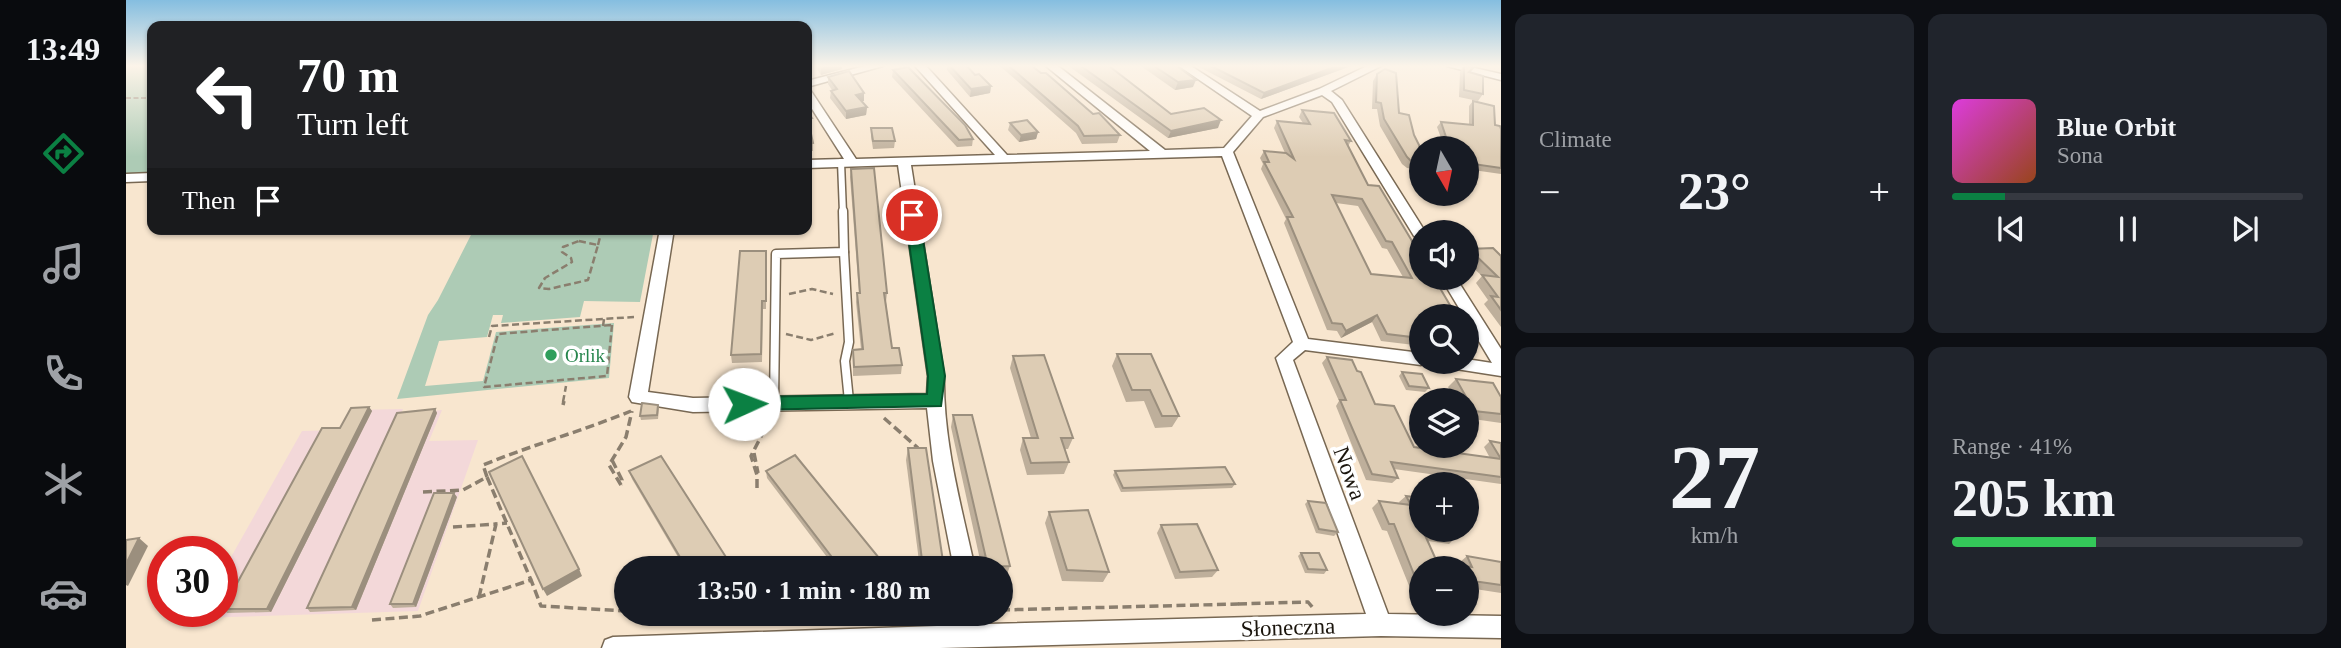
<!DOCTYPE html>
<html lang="en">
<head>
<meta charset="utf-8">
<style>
	:root { --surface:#171b24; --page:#20242c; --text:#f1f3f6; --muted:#9ea1a6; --line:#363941; --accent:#0b8043 }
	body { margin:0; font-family:"Times New Roman",serif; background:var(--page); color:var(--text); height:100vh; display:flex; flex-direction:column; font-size:26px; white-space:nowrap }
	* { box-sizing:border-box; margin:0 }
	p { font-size:23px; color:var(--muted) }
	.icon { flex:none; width:38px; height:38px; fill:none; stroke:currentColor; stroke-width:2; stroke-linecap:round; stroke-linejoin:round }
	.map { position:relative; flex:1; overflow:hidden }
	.drawer { display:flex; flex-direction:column; gap:14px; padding:14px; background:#0d0f14; width:840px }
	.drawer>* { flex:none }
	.top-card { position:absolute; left:21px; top:21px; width:665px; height:214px; border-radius:14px; box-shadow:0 2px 5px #0004; background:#202124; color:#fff; overflow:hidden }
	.needle { width:46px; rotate:171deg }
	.controls { position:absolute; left:1283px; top:136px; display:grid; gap:14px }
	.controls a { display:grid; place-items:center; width:70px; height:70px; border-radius:50%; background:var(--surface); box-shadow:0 2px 5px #0004; font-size:35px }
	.speed { position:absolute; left:21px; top:536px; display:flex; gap:14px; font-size:35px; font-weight:700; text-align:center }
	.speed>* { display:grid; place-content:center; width:91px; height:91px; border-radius:50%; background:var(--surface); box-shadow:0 2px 5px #0004; line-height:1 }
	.speed .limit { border:10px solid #d22; background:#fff; color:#111 }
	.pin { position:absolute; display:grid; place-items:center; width:60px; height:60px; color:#fff; margin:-30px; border:4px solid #fff; border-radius:50%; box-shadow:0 2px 7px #0007 }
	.me { position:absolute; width:77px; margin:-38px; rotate:88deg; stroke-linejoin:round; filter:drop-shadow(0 0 5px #0008) }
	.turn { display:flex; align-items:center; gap:24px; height:147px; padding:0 35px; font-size:32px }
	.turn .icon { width:91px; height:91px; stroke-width:2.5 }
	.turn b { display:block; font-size:49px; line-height:60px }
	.then { display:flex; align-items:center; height:66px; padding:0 35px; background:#0003; gap:14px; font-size:26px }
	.big { font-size:52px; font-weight:800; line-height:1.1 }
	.drawer .widget { flex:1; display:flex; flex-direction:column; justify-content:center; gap:10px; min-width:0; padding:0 24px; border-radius:14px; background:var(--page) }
	.drawer .dial { align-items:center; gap:0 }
	.dial b { font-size:91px; line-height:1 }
	.song { display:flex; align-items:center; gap:21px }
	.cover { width:84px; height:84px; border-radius:10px; background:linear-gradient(135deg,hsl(300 70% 55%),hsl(20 70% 35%)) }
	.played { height:7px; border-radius:4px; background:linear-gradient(90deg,var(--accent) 15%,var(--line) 15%) }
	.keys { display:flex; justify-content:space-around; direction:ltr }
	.heat { display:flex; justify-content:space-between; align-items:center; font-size:38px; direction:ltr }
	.charge { height:10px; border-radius:5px; background:linear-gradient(90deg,#34c759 41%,var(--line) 0) }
	.drawer .tiles { flex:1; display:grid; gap:14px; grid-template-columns:repeat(2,1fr) }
	.trip { position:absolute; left:488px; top:556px; width:399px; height:70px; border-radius:35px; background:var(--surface); box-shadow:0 2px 5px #0004; font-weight:800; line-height:70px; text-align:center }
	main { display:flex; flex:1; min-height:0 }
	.tabs { display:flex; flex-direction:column; width:126px; justify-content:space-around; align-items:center; background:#090b0e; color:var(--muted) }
	.tabs .icon { width:49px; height:49px }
	.tabs .on { color:var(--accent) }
	.tabs b { font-size:32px; color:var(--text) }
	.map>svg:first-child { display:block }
	.industrial { fill:#f3d8d9 }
	.green { fill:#adcbb5 }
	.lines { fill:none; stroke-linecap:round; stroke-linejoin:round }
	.lane-far1-casing { stroke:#786853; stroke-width:9 }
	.lane-casing { stroke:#786853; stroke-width:11 }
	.street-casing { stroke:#786853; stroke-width:3 }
	.path-far2 { stroke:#8a7e6e; stroke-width:2; stroke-dasharray:5 2.5; stroke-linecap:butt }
	.path-far1 { stroke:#8a7e6e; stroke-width:2.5; stroke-dasharray:7 3.5; stroke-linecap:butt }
	.path { stroke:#8a7e6e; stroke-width:3.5; stroke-dasharray:9 4.5; stroke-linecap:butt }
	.lane-far1 { stroke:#fff; stroke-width:6 }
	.lane { stroke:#fff; stroke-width:8 }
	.street { fill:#fff; fill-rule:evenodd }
	.wall { fill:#beaf9b; fill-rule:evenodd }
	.shaded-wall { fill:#9b8f7e }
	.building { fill:#ddccb4; stroke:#9b8f7e; stroke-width:2; fill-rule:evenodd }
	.route { fill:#0b8043; stroke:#07532c; stroke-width:2 }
	.leisure-dot { fill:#2e9e5b; stroke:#fff; stroke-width:2.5 }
	.labels { text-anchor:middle; stroke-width:7; stroke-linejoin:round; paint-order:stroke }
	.leisure-label { font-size:19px; fill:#27864d; stroke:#fff; text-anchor:start }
	.near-street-label { font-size:23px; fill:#1b150d; stroke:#fff }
</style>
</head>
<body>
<main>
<nav class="tabs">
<b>13:49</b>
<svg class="icon on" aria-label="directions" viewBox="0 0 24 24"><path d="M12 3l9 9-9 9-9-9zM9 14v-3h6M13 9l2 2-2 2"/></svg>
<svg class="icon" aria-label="music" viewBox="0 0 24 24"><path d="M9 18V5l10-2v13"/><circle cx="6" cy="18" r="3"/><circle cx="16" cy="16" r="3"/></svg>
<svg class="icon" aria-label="phone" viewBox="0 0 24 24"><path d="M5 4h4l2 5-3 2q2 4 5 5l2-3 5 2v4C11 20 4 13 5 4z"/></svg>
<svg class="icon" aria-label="climate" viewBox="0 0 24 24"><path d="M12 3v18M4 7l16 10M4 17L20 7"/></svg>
<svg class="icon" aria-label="car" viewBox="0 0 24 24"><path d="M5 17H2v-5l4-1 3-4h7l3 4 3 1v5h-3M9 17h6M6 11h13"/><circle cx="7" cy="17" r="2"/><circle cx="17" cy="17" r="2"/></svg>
</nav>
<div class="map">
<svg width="1375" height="648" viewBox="0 0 1375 648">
	<rect width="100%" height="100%" fill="#f8e6cf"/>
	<polygon class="industrial" points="277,409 275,414 316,410 303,441 352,440 292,611 71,618 75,611 96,611 96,573 176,431 216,430 227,410"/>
	<g class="green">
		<polygon points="0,66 26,66 26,173 0,174"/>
		<polygon points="348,229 528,229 514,302 458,301 454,317 375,323 377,315 367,315 361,337 313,341 299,386 357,381 370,332 488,323 483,378 271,399 302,315 312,300"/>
	</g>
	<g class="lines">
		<g class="lane-far1-casing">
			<polyline id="lane-far1" points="715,162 717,213"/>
		</g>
		<g class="lane-casing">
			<g id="lane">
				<polyline points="718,252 723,342 719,361 723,401"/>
				<polyline points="648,402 650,254 718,252 717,211"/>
			</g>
		</g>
		<g class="street-casing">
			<g id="street">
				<polygon points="739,66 757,66 681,87 681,81"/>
				<path d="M789 66H800L881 155 1024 151 920 66H932L1039 150 1098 148 1126 116 1053 66H1065L1134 111 1193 89 1241 66H1255L1205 91 1216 100 1300 233H1295V240L1288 236 1206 102 1196 95 1137 117 1107 152 1182 339 1295 353V362H1301L1295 365 1179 350 1167 360 1262 614 1375 616V638L1255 636 814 648H476L479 640 487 637 840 625 838 614H860L862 624 1240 614 1150 358 1167 342 1096 156 785 165 818 376C817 441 835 505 849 569H828L807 461 801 408 567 412 506 402 503 397 534 229H548L522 392 567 398 801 394 802 376 772 165 681 168V160L718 159 681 101V90L685 91 730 159 869 155Z"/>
				<polygon points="1321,66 1340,66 1375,74 1375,80"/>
				<polygon points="26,173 26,181 0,182 0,174"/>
				<polygon points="1315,278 1330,278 1375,349 1375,376 1311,366 1309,362 1340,362 1340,359 1366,363"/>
			</g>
		</g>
		<polyline class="path-far2" points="0,98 26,98"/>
		<g class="path-far1">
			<polygon points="453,241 472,245 462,280 423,289 413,288 419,278 446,262 445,258 436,252 437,247"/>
			<polyline points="472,245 476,229"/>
			<polyline points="663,294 686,289 707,294"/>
			<polygon points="486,325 481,376 358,387 372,334"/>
			<polyline points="477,326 478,319"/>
			<polyline points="660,334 685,340 710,333"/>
			<polyline points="363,337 366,326 508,317"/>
			<polyline points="437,402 440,386"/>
		</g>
		<g class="path">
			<polyline points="437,405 438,401"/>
			<polyline points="758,418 792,448"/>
			<polyline points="628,453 632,473"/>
			<polyline points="486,460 496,480 495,485"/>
			<polyline points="361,477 405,580"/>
			<polyline points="495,485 483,465 500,437 506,411"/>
			<polyline points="631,488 631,475 625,456 643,421"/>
			<path d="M297 492 337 490 361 477 357 465C406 445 456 431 505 411"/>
			<polyline points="327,527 370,524"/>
			<polyline points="353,597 370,524 381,523"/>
			<polyline points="1112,604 1182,602 1187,608"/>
			<polyline points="875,610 1112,604 1114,608"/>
			<polyline points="246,620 294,616 405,580 415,606 500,611"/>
		</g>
		<use href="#lane-far1" class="lane-far1"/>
		<use href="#lane" class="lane"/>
		<use href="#street" class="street"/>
	</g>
	<g class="wall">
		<polygon points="689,66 716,66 716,69 695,75"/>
		<polygon points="821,66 841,66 849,75 865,86 864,93 844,97 821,70"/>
		<polygon points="874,66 906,66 994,135 991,143 956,144 950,133"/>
		<polygon points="945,66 983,66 1045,114 1092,128 1042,138 944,67"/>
		<polygon points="1015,66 1051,66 1067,87 1049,90"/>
		<polygon points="1071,66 1225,66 1135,99"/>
		<polygon points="1337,66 1343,66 1344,73 1357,94 1352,101 1333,97 1334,72"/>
		<polygon points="767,70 847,139 846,146 831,147 766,77"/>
		<polygon points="1251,74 1273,113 1288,135 1295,149 1295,170 1281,168 1276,164 1254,126 1251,109 1246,109 1247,81"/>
		<polygon points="702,77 738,93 738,101 735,101 741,107 740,115 720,119 704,98 705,91 706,90 702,84"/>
		<polygon points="1347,101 1369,125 1375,129 1375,174 1340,169 1340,149 1319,149 1311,127 1315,122 1343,125 1343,106"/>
		<path d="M1176 110 1225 141 1222 146 1242 185 1295 256V342H1291L1288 345 1255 341 1246 322 1215 338 1211 331 1201 330 1158 223 1160 219 1135 169 1137 164 1134 158 1138 151 1159 153 1148 128 1151 121 1177 123 1173 117ZM1210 203 1232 206 1256 248 1261 249 1277 277 1245 274Z"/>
		<polygon points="884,123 912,132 910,139 893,142 882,130"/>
		<polygon points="745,128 769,141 768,148 747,149 745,136"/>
		<polygon points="681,129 687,143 687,151 681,151"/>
		<polygon points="725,169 761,293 760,302 766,348 776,365 775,374 727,376 727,350 735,349 730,302 731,293 733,293 724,177"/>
		<polygon points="1343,249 1375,256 1375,327 1358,304 1362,300 1350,283 1356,276 1340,261 1340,252"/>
		<polygon points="640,259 640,309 637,309 636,362 606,363 605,355"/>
		<polygon points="991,354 1053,416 1046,427 1029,428 1018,401 1000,402 986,366"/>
		<polygon points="887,356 947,438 942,449 939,449 943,462 938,474 901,475 894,450 897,438 905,438 884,368"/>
		<polygon points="1201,357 1249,404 1288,447 1364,458 1358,447 1364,441 1375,443 1375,484 1268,469 1272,478 1266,483 1240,480 1210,406 1213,401 1196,363"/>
		<polygon points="1276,372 1303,388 1299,392 1280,390 1273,376"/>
		<polygon points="1330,379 1375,397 1375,423 1340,418 1340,401 1330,401 1322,387"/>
		<polygon points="532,405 533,409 532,419 515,420 514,416"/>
		<polygon points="243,407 246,411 145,612 101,613 97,609 214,428"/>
		<polygon points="309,409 311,413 230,610 184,612 181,608"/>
		<polygon points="827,415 884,566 880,577 875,577 875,569 856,569 825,427"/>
		<polygon points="782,448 818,568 818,569 794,569 780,460"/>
		<polygon points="503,471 607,569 559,569 506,479"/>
		<polygon points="640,471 762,569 710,569 641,478"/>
		<polygon points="989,471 1109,484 1106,488 995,492 987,475"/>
		<polygon points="1280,496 1330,537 1323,544 1302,541 1311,562 1334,566 1333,563 1341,556 1375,562 1375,593 1349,589 1351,592 1343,598 1340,598 1340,569 1295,569 1295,594 1286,593 1261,531 1256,530 1246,508 1253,501 1274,504 1273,502"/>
		<polygon points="331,497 290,607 267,608 264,604"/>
		<polygon points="1182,501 1212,532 1208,536 1190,533 1179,504"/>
		<polygon points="923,512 983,572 977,582 936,581 919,523"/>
		<polygon points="1035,525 1092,570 1086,577 1049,579 1031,533"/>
		<polygon points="1175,553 1201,570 1198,574 1179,573 1172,556"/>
	</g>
	<g class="shaded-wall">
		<polygon points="702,66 716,66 716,69 695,75 695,68"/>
		<polygon points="1211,66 1225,66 1135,99 1138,93"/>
		<polygon points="1070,80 1067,87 1049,90 1052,82"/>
		<polygon points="865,86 864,93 844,97 845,89"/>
		<polygon points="738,93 738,101 730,102 730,95"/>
		<polygon points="741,107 740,115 720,119 720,111"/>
		<polygon points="686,118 686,125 681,126 681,119"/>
		<polygon points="1095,120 1092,128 1042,138 1045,131"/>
		<polygon points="912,132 910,139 893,142 895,135"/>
		<polygon points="1251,315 1246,322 1215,338 1220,331"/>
		<polygon points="243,407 246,411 145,612 141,609"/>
		<polygon points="309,409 311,413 230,610 226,607"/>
		<polygon points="328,493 331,497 290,607 287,604"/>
		<polygon points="13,538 22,546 2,586 0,585 0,564"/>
		<polygon points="453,569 456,576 421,596 417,589"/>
	</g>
	<g class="building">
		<polygon points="824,66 841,66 849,75 853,74 865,86 845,89"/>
		<polygon points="883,66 906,66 915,73 920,73 967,114 973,113 994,135 958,136 952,126"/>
		<polygon points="955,66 983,66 1045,114 1078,108 1095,120 1045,131"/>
		<polygon points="1028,66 1051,66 1070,80 1052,82"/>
		<polygon points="1085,66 1211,66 1138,93"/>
		<polygon points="1338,66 1348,67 1343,72 1357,76 1357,94 1338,90"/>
		<polygon points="782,67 839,125 847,139 833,140 767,70"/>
		<polygon points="1259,69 1270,73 1273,113 1283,115 1288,135 1295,149 1295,162 1285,161 1281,157 1258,119 1255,103 1250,102 1251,74"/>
		<polygon points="723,71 738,93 730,95 741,107 720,111 705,91 711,89 702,77"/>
		<polygon points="1347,101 1368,106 1369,125 1374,126 1375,129 1375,168 1340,163 1340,149 1324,149 1315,122 1347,125"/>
		<path d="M1176 110 1208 113 1225 141 1219 140 1242 185 1253 186 1295 256V278H1308L1331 317H1295V335L1292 334 1294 338 1261 334 1251 315 1220 331 1216 324 1206 323 1161 217H1167L1138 162H1143L1138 151 1160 153 1168 159 1151 121 1184 124ZM1206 195 1236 199 1260 241 1266 242 1286 278 1245 274Z"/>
		<polygon points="681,111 686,118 681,119"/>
		<polygon points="901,120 912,132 895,135 884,123"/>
		<polygon points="745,128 766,128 769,141 747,141"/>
		<polygon points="681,129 684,129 687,143 681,144"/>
		<polygon points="748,168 761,293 758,293 766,348 773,348 776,365 728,367 727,350 737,349 731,293 734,293 725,169"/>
		<polygon points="1367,248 1375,256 1375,310 1365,296 1372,297 1356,275 1372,277 1343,249"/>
		<polygon points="614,251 640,251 640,301 636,301 635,354 605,355"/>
		<polygon points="1340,333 1346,342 1340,341"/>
		<polygon points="991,354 1025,354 1053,416 1036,416 1024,390 1006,390"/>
		<polygon points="918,355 947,438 935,438 943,462 905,463 897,438 912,438 887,356"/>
		<polygon points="1201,357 1226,360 1231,371 1235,372 1249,404 1268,406 1288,447 1375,459 1364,441 1375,443 1375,477 1265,462 1272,478 1246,474 1214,400 1220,400"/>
		<polygon points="1276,372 1296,374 1303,388 1283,386"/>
		<polygon points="1330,379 1367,383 1375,397 1375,414 1348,411"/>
		<polygon points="516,403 532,405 531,415 514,416"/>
		<polygon points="243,407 141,609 97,609 196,428 214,428 225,408"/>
		<polygon points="309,409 226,607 181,608 271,413"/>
		<polygon points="827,415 846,415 884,566 862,567"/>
		<polygon points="782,448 800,448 818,568 797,568"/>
		<polygon points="669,455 762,569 715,569 640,471"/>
		<polygon points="396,456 453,569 417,589 363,472"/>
		<polygon points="535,456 607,568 605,569 561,569 503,471"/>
		<polygon points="1099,467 1109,484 997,488 989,471"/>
		<polygon points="308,493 328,493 287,604 264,604"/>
		<polygon points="1280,496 1295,498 1295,530 1327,530 1330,537 1298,533 1311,562 1346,567 1341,556 1375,562 1375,585 1354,582 1346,582 1351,592 1340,591 1340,569 1295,569 1295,587 1293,587 1268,524 1263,524 1253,501 1285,505"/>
		<polygon points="1182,501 1200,503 1212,532 1193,529"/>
		<polygon points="962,510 983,572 941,570 923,512"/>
		<polygon points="1071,524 1092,570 1054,572 1035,525"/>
		<polygon points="13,538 0,564 0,540"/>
		<polygon points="1175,553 1193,553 1201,570 1182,569"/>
		<polygon points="654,567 683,567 684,569 654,569"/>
	</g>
	<linearGradient id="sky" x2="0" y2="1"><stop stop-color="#85bee0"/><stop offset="0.42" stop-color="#fcf4e9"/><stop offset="1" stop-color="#fcf4e9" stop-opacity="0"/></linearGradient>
	<rect width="1375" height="157" fill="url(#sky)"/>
	<polygon class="route" points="786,210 793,215 819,376 815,406 618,410 612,408 609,404 612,399 618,397 801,394 802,376 779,215"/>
	<circle class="leisure-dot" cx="425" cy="355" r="7"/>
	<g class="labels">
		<g class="leisure-label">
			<text x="439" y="362">Orlik</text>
		</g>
		<g class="near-street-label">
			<text transform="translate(1224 473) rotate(70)" y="8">Nowa</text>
			<text transform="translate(1162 627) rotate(-2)" y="8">Słoneczna</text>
		</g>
	</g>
</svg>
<div class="controls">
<a><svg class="needle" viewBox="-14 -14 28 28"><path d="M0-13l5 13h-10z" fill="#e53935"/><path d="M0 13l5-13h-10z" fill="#9ea1a6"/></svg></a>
<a><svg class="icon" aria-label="sound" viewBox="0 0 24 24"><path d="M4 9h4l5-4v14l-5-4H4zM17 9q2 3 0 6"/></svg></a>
<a><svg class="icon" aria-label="search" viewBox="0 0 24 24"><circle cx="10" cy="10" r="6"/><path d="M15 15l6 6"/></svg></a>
<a><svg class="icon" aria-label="layers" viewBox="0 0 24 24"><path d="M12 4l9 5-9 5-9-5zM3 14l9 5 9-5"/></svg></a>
<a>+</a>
<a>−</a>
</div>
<div class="speed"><div class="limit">30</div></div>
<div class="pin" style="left:786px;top:215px;background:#d93025"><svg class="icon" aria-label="arrive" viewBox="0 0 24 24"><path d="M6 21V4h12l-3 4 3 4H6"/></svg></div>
<svg class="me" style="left:618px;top:404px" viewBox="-20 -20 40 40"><circle r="19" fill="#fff"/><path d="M0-13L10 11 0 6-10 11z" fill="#0b8043"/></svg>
<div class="trip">13:50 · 1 min · 180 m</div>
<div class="top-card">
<div class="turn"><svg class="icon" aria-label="left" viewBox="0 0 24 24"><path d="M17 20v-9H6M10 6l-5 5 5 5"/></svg><div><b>70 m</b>Turn left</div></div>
<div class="then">Then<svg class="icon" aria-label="arrive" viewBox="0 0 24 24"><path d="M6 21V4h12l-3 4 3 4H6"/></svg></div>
</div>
</div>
<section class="drawer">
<div class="tiles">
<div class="widget"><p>Climate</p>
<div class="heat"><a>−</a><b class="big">23°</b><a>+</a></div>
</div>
<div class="widget">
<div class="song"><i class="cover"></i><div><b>Blue Orbit</b><p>Sona</p></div></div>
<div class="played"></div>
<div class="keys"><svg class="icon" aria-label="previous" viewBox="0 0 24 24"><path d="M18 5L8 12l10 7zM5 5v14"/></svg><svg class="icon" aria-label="pause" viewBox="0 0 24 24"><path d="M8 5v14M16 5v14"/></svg><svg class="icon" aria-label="next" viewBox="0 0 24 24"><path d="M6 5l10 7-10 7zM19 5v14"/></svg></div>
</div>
<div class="widget dial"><b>27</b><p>km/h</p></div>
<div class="widget"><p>Range · 41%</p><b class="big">205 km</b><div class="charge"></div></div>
</div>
</section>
</main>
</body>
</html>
